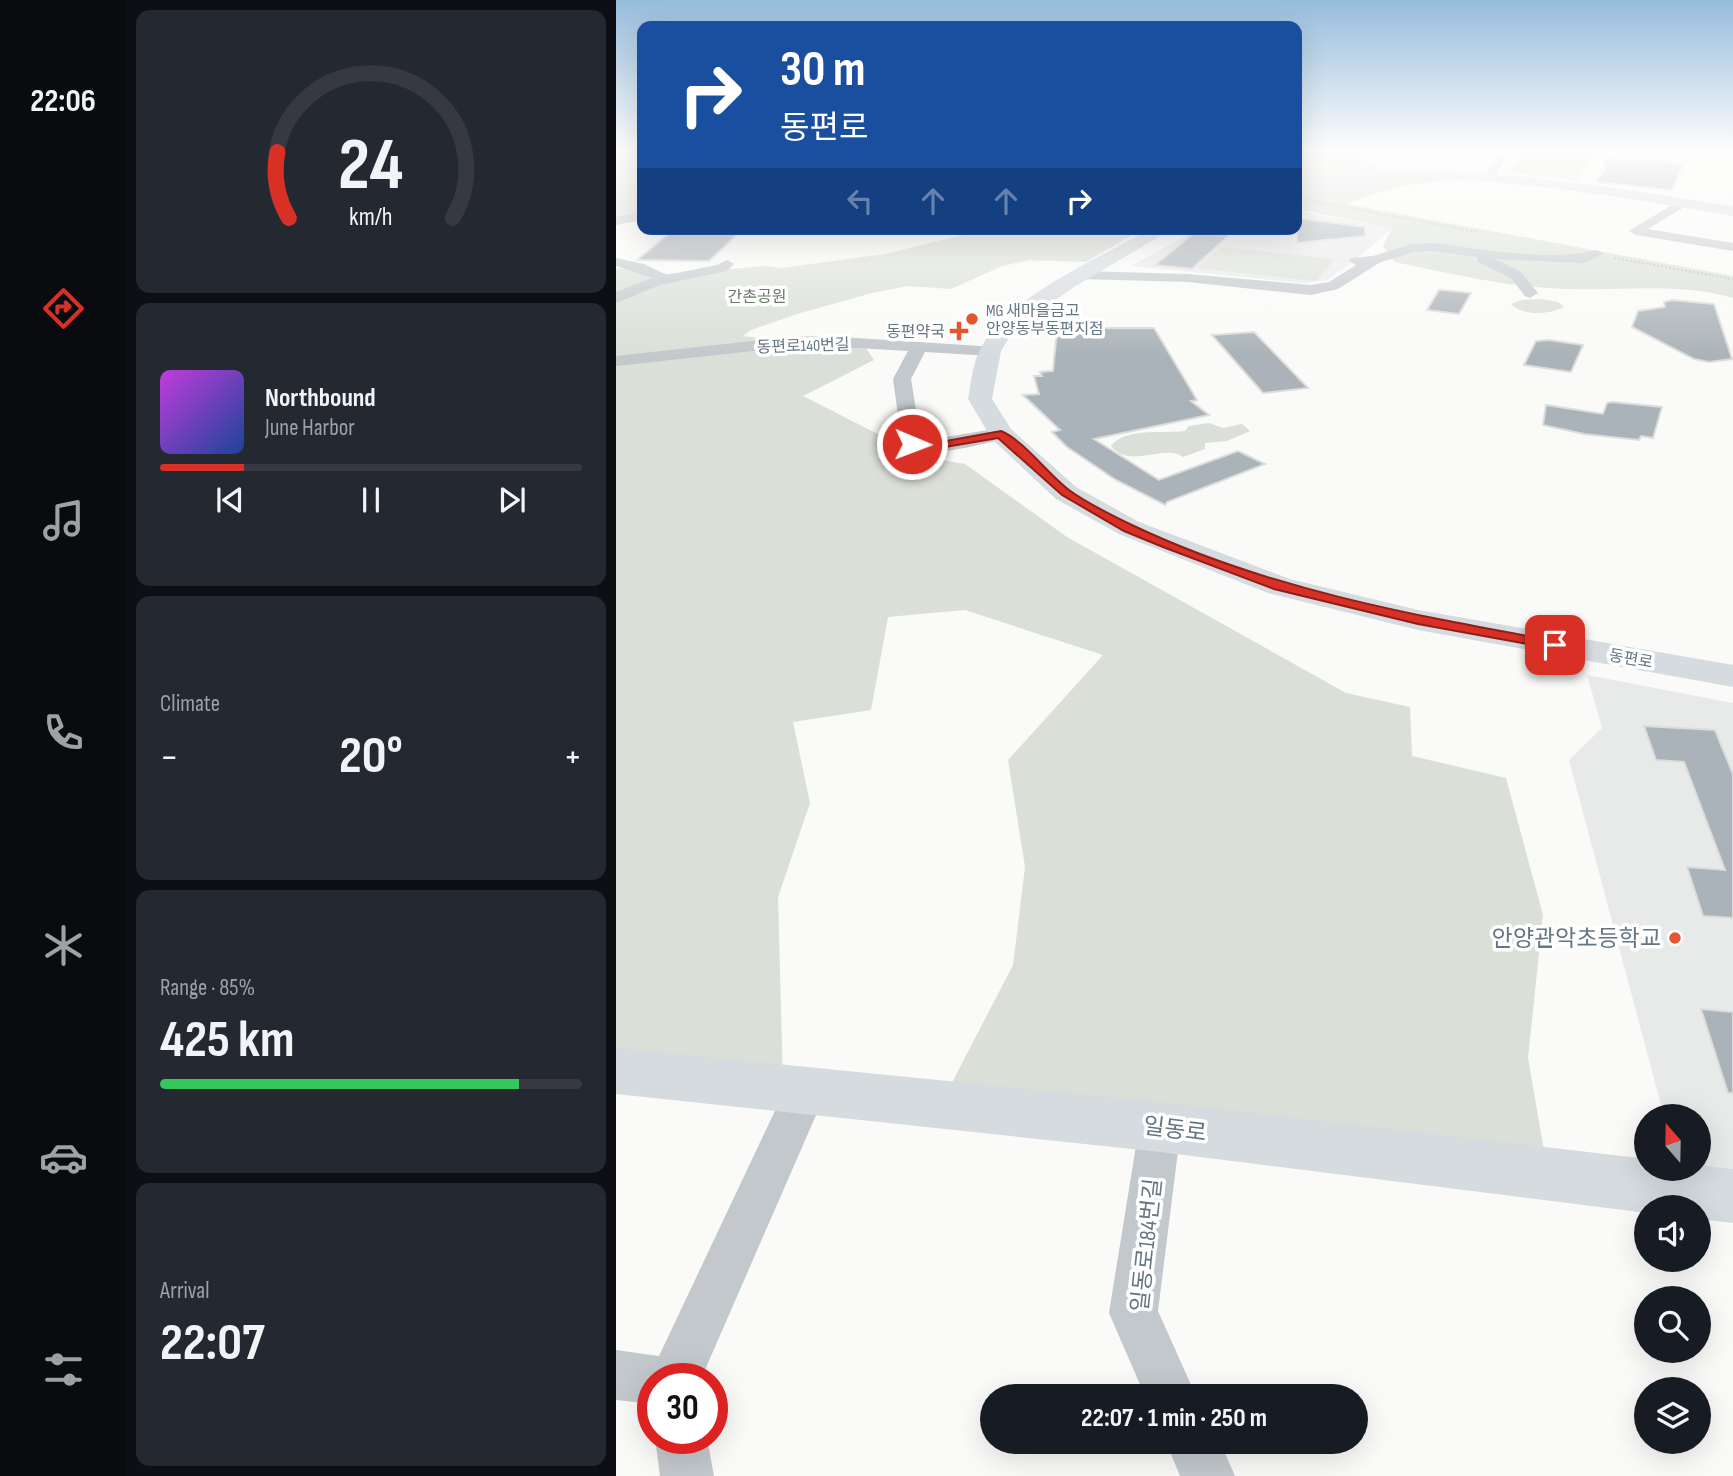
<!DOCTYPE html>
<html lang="en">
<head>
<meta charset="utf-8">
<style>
	:root { --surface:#171b24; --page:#242831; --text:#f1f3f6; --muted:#9ea1a6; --line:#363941; --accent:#d93025 }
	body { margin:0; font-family:"Sofia Sans Condensed","Noto Sans KR",sans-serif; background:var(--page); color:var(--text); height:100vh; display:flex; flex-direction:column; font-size:26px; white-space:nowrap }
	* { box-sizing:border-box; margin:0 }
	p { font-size:23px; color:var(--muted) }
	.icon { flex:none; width:38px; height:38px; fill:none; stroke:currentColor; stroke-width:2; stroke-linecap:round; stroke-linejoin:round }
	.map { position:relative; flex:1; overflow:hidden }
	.drawer { display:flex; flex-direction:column; gap:10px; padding:10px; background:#0d0f14; width:490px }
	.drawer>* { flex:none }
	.top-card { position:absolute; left:21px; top:21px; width:665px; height:214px; border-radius:14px; box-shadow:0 7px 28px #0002; background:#1a4fa0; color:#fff; overflow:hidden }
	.needle { width:46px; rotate:340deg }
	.tools { position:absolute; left:1018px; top:1104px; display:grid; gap:14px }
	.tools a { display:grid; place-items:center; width:77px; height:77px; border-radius:50%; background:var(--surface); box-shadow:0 7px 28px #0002; font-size:35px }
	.speed { position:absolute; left:21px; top:1363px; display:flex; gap:14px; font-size:35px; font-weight:700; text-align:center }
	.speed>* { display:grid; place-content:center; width:91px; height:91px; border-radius:50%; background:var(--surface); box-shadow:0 7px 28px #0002; line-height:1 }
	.speed .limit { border:10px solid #d22; background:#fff; color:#111 }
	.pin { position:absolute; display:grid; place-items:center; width:60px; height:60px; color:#fff; margin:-30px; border-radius:14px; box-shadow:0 4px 10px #0006 }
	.me { position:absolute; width:77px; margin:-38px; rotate:91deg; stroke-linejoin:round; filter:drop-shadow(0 0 5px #0008) }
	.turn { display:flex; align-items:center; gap:24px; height:147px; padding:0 28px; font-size:32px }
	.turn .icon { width:91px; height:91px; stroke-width:2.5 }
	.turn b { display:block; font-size:49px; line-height:60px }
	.lanes { display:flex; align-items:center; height:66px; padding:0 28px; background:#0003; justify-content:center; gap:35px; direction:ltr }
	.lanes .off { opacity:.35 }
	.big { font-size:52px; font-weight:700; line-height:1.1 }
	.drawer .widget { flex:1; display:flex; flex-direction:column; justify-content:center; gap:10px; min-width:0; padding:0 24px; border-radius:14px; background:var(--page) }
	.drawer .dial { align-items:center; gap:0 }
	.dial svg { height:182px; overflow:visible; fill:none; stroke:var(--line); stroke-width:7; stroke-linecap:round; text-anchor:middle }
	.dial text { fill:var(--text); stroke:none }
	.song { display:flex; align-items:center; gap:21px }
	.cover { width:84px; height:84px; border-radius:10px; background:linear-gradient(135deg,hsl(290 70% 55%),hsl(220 70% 35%)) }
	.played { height:7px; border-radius:4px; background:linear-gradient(90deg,var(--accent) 20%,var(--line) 20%) }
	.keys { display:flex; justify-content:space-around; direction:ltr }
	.heat { display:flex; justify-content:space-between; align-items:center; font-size:38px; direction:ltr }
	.charge { height:10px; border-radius:5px; background:linear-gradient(90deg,#34c759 85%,var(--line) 0) }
	.trip { position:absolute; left:364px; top:1384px; width:388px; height:70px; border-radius:35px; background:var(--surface); box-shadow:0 7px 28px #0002; font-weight:700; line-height:70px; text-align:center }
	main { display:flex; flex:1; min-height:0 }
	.tab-bar { display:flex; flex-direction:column; width:126px; justify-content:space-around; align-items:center; background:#090b0e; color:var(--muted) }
	.tab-bar .icon { width:49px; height:49px }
	.tab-bar .current { color:var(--accent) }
	.tab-bar b { font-size:32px; color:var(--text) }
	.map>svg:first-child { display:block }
	.built { fill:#e8e9e9 }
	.green { fill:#dadfd7 }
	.building { fill:#aab3b9; stroke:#dcdcda; stroke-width:2 }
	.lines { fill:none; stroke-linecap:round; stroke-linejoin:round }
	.path { stroke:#bbbfc2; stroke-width:2; stroke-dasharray:2 2; stroke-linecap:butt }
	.street { fill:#c3c8cc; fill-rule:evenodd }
	.secondary { fill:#d6dbdf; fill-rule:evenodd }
	.route { fill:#d93025; stroke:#8d1f18; stroke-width:2 }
	.poi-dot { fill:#e4572e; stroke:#fff; stroke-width:2.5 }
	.labels { text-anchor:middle; stroke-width:7; stroke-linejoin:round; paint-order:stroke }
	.far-park-label { font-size:16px; fill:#687a64; stroke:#fff }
	.far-poi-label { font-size:16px; fill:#657683; stroke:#fff; text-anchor:start }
	.far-street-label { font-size:16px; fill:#657683; stroke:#fff }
	.near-poi-label { font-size:23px; fill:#657683; stroke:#fff; text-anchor:end }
	.near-street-label { font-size:23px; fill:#657683; stroke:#fff }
</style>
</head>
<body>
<main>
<nav class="tab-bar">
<b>22:06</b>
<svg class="icon current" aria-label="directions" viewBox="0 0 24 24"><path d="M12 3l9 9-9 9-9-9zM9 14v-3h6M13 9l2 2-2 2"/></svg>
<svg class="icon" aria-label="music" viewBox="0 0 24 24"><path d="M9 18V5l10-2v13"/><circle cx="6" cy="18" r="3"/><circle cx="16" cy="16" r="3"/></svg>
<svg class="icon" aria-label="phone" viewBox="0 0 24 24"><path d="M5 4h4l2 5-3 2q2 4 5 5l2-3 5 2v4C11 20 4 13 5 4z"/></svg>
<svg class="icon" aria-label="climate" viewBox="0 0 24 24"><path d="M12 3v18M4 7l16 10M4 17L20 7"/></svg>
<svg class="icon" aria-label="car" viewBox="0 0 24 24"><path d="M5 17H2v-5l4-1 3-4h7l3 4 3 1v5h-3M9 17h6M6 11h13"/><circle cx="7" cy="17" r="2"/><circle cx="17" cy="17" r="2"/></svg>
<svg class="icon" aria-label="filters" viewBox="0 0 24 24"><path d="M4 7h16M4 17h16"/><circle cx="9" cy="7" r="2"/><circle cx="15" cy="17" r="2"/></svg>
</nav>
<section class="drawer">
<div class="widget dial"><svg viewBox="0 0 100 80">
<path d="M14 69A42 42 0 1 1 86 69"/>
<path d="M14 69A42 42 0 0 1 9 40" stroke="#d93025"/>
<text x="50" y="56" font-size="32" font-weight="700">24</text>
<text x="50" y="72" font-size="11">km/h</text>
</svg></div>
<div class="widget">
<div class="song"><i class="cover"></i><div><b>Northbound</b><p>June Harbor</p></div></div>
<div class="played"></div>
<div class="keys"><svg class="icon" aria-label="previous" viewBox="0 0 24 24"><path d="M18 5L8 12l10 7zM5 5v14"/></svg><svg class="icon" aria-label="pause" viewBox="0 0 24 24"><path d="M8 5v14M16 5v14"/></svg><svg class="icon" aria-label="next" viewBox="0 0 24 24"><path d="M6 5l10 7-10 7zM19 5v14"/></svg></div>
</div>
<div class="widget"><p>Climate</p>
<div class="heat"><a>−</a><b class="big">20°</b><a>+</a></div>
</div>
<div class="widget"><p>Range · 85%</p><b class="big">425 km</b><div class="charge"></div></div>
<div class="widget"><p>Arrival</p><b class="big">22:07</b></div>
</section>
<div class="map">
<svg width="1117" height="1476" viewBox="0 0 1117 1476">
	<rect width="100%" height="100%" fill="#fafaf8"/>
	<g class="built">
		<polygon points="681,211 777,228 738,261 711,280 687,283 515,266 582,229 681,229"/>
		<polygon points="971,675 1117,703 1117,1169 1083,1166 1083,1116 1048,1116 953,760 986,728"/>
	</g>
	<g class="green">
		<polygon points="0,151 26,151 26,216 0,221"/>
		<polygon points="681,151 737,151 762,170 689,174 681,171"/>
		<polygon points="897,151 977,151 978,154 960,181 893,172 902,160"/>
		<path d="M768 176 868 179C817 180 778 184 730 204L1117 276V298C1063 282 1006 291 950 289 892 287 836 274 779 262L767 246 776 228 681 209V184Z"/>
		<polygon points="371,229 526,229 470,262 414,260 386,266 335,289 292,286 256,293 181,314 135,330 127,336 173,342 247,344 258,360 187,396 307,457 349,464 451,537 730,693 794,707 796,756 890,778 927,915 912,1058 931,1168 329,1096 397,965 409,867 392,760 487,655 349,610 272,617 255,710 177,722 194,803 162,897 167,1085 0,1065 0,268 52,274 150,266 166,268 269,254"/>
		<polygon points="605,247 719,259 700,281 581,268"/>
		<path d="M925 299 942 302 948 307C934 315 906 316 895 304L905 300Z"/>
		<path d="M593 423 607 428 626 424 634 431 611 441 589 443V449L567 457C550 443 513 470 495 446 509 427 548 434 569 431L573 426Z"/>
	</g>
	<g class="building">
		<polygon points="988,158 1068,163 1056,190 980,182 989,170"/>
		<polygon points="681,218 749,227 749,236 681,243"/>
		<polygon points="127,229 93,261 21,260 55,232"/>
		<polygon points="583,229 620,229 576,269 539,265"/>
		<polygon points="823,290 827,290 855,293 843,314 811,310"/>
		<polygon points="1056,300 1098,304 1116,359 1093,362 1078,359 1016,327 1022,311 1049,307 1048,302"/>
		<polygon points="476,328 538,328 581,400 575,401 593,415 478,439 543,480 622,451 649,464 551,502 549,505 500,480 451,447 436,432 444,430 407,395 423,394 418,376 426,376 424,372 437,371 441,330"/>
		<polygon points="638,332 692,388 647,393 596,335"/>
		<polygon points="933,340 967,345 955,372 908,365 920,341"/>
		<polygon points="996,402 1046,407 1037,438 1025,436 1023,440 968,434 927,425 930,405 987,414 991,403"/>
		<polygon points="1028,726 1099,730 1117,774 1117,918 1087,916 1071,867 1109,870 1068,762 1040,760"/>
		<polygon points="1085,1009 1117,1012 1117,1093 1112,1093"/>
	</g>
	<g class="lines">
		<g class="path">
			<polyline points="685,199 862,232"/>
			<polyline points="998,258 1117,279"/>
		</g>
		<g class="street">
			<polygon points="877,151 887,151 889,159 879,178 875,179 869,176 879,159"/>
			<polygon points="1066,199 1070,200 1070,206 1032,229 1117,243 1117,251 1020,235 1013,231"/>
			<polygon points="26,212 26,220 0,225 0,217"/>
			<path d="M817 243C867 249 932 262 981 250L988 254 967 263 879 259 905 272 922 293 914 298 909 296 895 278 862 262 861 257 817 251 797 252 763 263 722 289 695 295 572 282 467 279 460 275 467 271 572 274 695 285 713 282 740 265 733 261 735 258 757 256 796 244Z"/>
			<polygon points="0,258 28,264 51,275 101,265 111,260 118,264 111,271 44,285 0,303 0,292 36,278 0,266"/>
			<path d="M209 336 380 347 383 351 380 355 374 356 309 352 295 379 305 441 385 428 392 430 395 434 392 438 385 440C363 444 301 463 286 444L277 379 292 351 209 346 173 347 0 366V356L173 337Z"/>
			<polygon points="190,1072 205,1077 211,1090 85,1379 37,1379 37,1404 0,1400 0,1350 43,1356 175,1077"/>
			<polygon points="544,1108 559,1113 565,1127 542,1311 580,1396 529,1396 493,1313 523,1127 529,1113"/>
			<polygon points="39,1438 91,1438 98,1476 44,1476"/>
			<polygon points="550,1442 604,1442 619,1476 564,1476"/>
		</g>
		<g class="secondary">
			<path d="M790 169C901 172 1008 189 1117 206V216C1010 198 902 179 793 178 755 177 718 181 681 184V176Z"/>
			<path d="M535 229H556L458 287 409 321 393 338 385 351 376 399 395 429 460 487 523 522 674 579 802 610 1117 665V687L802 630 652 593 503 534 440 499 376 439 352 399C355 384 356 366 363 352 386 299 485 257 535 229Z"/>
			<polygon points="0,1048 544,1102 1031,1159 1031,1169 1083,1169 1083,1165 1117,1169 1117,1223 1083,1219 1083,1208 1031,1208 1031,1213 544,1152 0,1094"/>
		</g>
	</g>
	<linearGradient id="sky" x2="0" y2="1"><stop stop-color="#96bcdc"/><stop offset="0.42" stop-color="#fdfdfc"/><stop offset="1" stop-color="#fdfdfc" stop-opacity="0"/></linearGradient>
	<rect width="1117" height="357" fill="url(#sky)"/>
	<path class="route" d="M385 431C406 439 433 475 453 490 472 504 497 516 518 526 651 589 796 615 939 641L946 645 939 649 802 624 658 589 547 547 508 531 446 495 382 438 306 451 291 444 296 440 308 445Z"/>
	<g class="poi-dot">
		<circle cx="356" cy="319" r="7"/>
		<path d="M339.5 320.5h7v7h7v7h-7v7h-7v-7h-7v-7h7z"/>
		<circle cx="1059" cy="938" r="7"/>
	</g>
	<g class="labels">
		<g class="far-park-label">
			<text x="141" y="302">간촌공원</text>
		</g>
		<g class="far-poi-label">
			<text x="370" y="316">MG 새마을금고<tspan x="370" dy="18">안양동부동편지점</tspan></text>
			<text x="329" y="337" text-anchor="end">동편약국</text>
		</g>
		<g class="far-street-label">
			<text transform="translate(187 345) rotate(-2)" y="6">동편로140번길</text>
			<text transform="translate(1015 658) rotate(10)" y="6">동편로</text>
		</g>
		<g class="near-poi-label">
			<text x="1045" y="946">안양관악초등학교</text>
		</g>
		<g class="near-street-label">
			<text transform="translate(559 1129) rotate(7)" y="8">일동로</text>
			<text transform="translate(530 1245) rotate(-84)" y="8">일동로184번길</text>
		</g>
	</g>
</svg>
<div class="tools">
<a><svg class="needle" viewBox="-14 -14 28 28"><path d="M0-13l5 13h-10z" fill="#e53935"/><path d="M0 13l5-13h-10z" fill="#9ea1a6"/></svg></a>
<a><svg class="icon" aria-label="sound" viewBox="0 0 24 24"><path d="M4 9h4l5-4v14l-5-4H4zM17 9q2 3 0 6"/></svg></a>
<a><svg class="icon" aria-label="search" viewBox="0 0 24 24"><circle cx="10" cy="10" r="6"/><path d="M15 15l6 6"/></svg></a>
<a><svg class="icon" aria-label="layers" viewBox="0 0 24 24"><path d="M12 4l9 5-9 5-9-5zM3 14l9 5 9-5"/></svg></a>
</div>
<div class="speed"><div class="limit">30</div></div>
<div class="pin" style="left:939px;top:645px;background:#d93025"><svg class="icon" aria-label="arrive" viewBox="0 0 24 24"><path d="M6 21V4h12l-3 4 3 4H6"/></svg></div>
<svg class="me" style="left:296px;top:444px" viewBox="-20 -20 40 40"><circle r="17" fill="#d93025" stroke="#fff" stroke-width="3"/><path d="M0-11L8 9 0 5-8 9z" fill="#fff"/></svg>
<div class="trip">22:07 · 1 min · 250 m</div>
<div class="top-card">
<div class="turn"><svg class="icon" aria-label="right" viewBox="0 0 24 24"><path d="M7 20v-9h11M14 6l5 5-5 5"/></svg><div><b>30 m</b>동편로</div></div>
<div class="lanes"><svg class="icon off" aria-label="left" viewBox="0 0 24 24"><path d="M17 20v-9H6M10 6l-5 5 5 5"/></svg><svg class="icon off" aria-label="ahead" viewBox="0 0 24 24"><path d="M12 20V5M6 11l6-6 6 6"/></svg><svg class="icon off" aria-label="ahead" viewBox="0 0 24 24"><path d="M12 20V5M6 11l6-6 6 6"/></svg><svg class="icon" aria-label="right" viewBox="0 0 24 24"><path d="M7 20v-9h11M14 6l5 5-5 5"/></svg></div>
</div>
</div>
</main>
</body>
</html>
